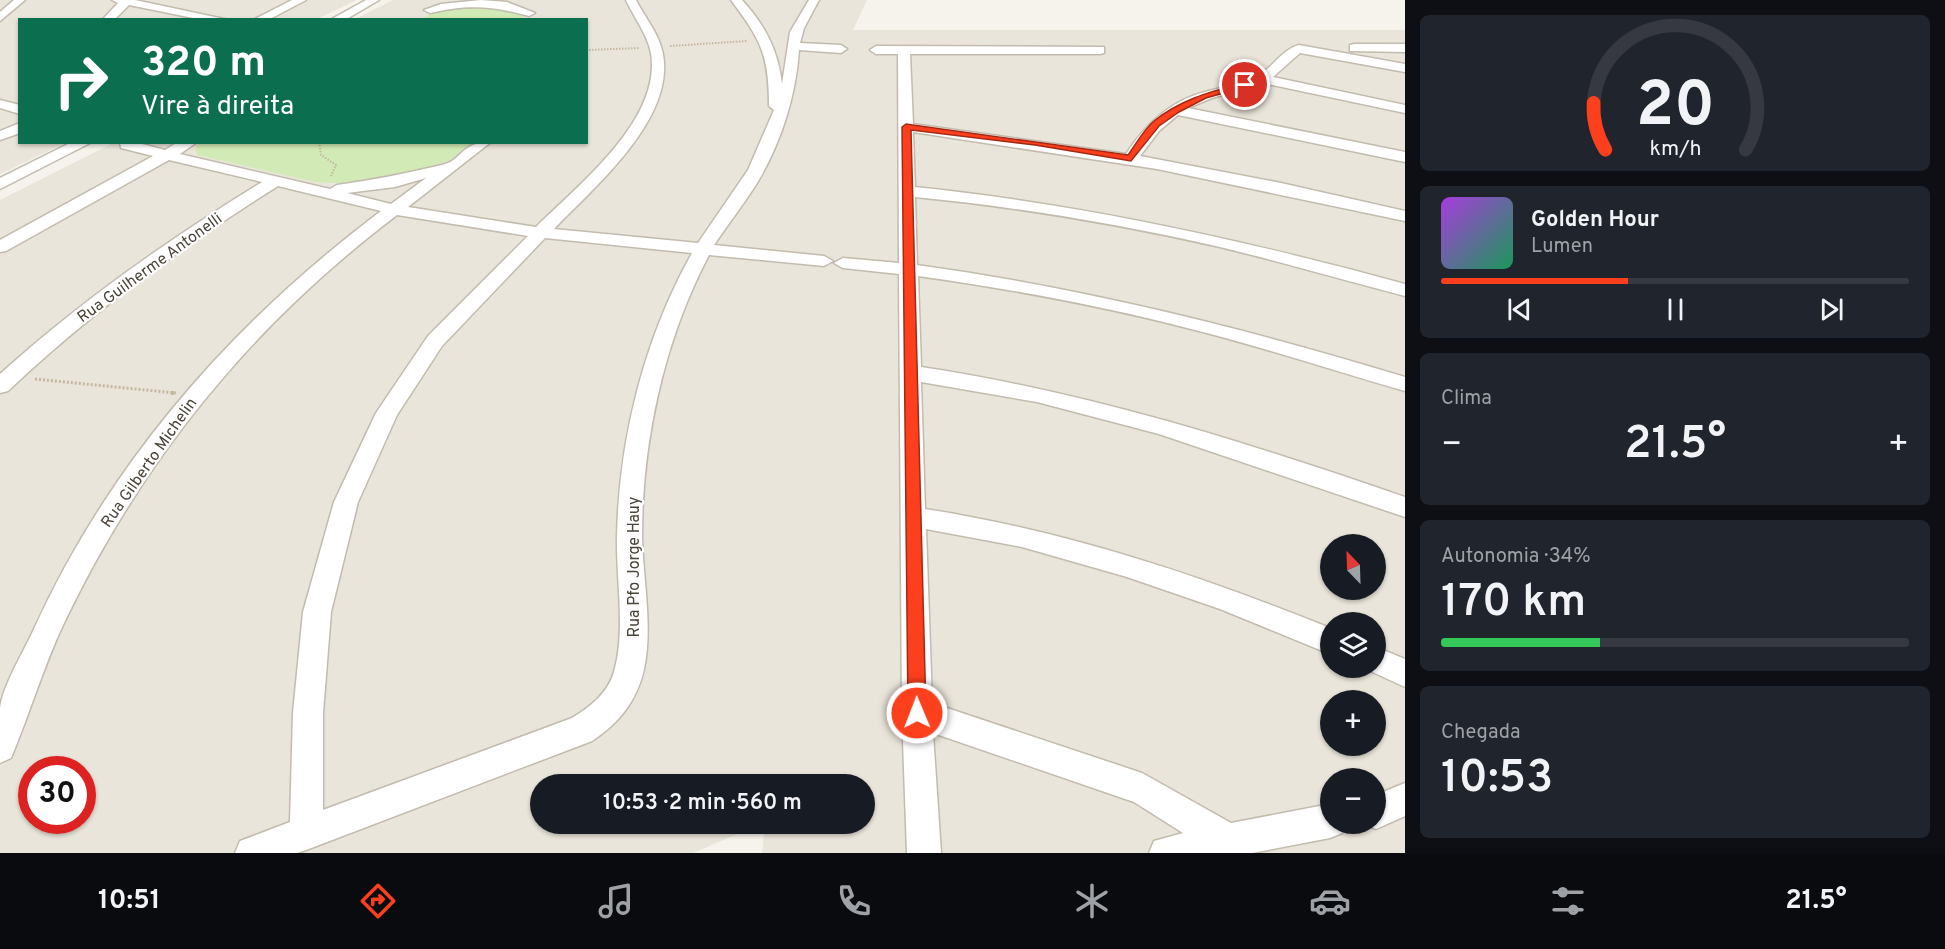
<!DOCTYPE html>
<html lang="pt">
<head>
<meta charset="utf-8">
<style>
	:root { --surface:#171b24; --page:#20242c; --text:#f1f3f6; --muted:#9ea1a6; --line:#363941; --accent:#fc3f1d }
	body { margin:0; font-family:Overpass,sans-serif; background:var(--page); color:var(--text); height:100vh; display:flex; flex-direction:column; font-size:22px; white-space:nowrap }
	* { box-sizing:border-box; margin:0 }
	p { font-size:20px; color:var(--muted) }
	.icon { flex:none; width:33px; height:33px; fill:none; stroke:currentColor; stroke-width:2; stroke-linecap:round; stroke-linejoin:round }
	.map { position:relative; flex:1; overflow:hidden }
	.sheet { display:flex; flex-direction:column; gap:15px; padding:15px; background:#0d0f14; width:540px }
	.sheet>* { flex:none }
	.banner { position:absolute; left:18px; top:18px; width:570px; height:126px; border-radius:0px; box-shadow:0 2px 4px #0004; background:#0b6e4f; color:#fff; overflow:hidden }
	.needle { width:39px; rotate:337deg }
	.buttons { position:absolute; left:1320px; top:534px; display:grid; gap:12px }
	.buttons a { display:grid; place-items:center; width:66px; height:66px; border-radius:50%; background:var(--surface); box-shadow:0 2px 4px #0004; font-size:30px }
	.speed { position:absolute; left:18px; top:756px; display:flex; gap:12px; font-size:30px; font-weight:700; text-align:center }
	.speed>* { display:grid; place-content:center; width:78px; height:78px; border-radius:50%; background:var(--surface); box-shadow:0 2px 4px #0004; line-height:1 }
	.speed .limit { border:9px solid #d22; background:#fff; color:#111 }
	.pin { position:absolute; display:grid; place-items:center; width:51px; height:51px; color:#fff; margin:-26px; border:3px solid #fff; border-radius:50%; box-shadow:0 2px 6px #0007 }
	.me { position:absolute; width:66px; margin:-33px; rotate:359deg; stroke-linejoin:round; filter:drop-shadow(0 0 4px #0008) }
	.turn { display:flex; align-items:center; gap:21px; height:126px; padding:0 24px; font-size:27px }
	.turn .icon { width:78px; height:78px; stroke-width:2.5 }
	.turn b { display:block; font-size:42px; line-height:51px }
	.big { font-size:45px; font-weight:600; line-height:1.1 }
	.sheet .tile { flex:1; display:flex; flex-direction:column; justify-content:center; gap:9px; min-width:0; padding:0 21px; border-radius:9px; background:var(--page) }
	.sheet .dial { align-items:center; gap:0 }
	.dial svg { height:156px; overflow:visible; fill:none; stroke:var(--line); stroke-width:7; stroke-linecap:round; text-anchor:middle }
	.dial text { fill:var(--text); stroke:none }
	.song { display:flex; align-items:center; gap:18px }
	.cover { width:72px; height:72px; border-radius:9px; background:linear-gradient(135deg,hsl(280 70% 55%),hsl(150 70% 35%)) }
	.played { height:6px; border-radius:3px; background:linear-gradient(90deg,var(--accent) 40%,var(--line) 40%) }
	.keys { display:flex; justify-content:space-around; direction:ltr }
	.heat { display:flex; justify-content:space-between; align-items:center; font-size:33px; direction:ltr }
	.charge { height:9px; border-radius:4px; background:linear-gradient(90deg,#34c759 34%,var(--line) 0) }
	.trip { position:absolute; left:530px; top:774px; width:345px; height:60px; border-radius:30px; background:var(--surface); box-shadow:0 2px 4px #0004; font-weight:600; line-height:60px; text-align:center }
	.tab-bar { display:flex; height:96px; justify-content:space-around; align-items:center; background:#090b0e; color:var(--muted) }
	.tab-bar .icon { width:42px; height:42px }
	.tab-bar .on { color:var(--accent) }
	.tab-bar b { font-size:27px; color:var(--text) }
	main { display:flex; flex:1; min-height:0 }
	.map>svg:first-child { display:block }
	.residential { fill:#eae5da; fill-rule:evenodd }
	.green { fill:#d2eab5 }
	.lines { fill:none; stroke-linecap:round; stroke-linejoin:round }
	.minor-casing { stroke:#c2bbae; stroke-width:3 }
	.path-far2 { stroke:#c4b79f; stroke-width:2; stroke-dasharray:1.5 1.5; stroke-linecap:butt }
	.path-far1 { stroke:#c4b79f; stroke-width:3; stroke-dasharray:2 2; stroke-linecap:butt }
	.path { stroke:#c4b79f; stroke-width:4; stroke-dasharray:3 3; stroke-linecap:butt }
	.minor { fill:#fff; fill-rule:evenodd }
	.route { fill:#fc3f1d; stroke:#a42913; stroke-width:1.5 }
	.labels { text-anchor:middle; stroke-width:4.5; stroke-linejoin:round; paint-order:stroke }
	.street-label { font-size:16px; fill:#4b4439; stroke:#fff }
</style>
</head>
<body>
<main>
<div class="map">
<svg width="1405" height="853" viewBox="0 0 1405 853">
	<rect width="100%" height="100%" fill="#f6f3ec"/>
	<g class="residential">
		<polygon points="0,0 357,0 317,19 20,20 20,142 65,143 0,174"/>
		<path d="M393 0H867L853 30H1405V853H762L765 824H864V784H540V824H761L693 853H0V200L113 143 586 142V20L355 19ZM1330 544H1376V590H1330ZM1330 622H1376V668H1330ZM1330 700H1376V746H1330ZM32 770H82V820H32ZM1330 778H1376V824H1330Z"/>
	</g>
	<g class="green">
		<polygon points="479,3 521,12 525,19 421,20 435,12"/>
		<polygon points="200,142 474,143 456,157 426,170 351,184 315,182 198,155 195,149"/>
	</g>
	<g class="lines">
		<g class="minor-casing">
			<g id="minor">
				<polygon points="14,0 25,0 0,21 0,12"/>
				<polygon points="112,0 135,0 229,20 203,20 129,5 114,20 102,20 118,3"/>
				<polygon points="292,0 306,0 268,20 253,20"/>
				<polygon points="366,0 379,0 345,20 330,20"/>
				<path d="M481 0 507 2 535 13 529 16C492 6 468 4 430 13L424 10 441 4Z"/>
				<path d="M626 0H636C645 18 659 33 663 54 675 120 594 187 554 229L698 243 748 170 774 110 769 106C769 55 761 40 731 0H742C765 25 778 50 782 84L790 32 809 0H819L804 28 800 43 841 45 847 49 841 53 799 50C796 96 781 143 757 183 744 204 728 224 714 245L824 256 833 261 824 266 709 255C664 340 642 441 642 537 643 580 653 627 644 669 637 701 619 723 592 741L306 850 297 853H235L240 841 290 822 293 713 303 612 334 502 376 413 428 336 528 236 397 215C252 325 143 458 64 623 43 667 30 713 11 758L0 763C0 745 0 726 0 708 3 685 24 651 34 629 111 460 234 322 381 211L278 186C181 247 90 313 8 391L0 393V374C81 301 169 239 262 182L169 160 6 251 0 252V240L153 156 121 148 120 142H134L165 150 178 142H197L180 154 330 189 337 185C373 180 408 173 442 165 462 161 460 142 491 142L408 207 536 227C578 185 662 120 651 53 647 33 634 18 626 0ZM426 178 391 204 347 193 395 187ZM545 238 692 253C644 339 619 439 617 536 616 580 626 630 614 672 608 693 590 707 572 718L323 810V713L331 612 358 502 397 415 442 346Z"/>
				<polygon points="1354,44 1405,44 1405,52 1350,51 1350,45"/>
				<path d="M1299 45 1405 64V72L1300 53 1273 77 1405 105V113L1263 83 1212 98 1188 108 1405 152V162L1178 115 1159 131 1140 156 1281 183 1405 211V221L1157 169 913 132 915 187C1081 204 1244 240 1405 284V296C1343 280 1282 262 1220 247 1119 224 1018 207 915 197L917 265C1084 288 1244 328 1405 377V391C1335 371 1266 348 1195 330 1103 306 1011 289 918 276L921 367C1087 392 1246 442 1405 497V517L1159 434 1037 402 921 382 925 509C1066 531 1199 575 1330 628V654L1220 609 1127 577 1022 547 926 529 932 703 1142 773 1231 823 1330 804V824H1346L1342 833 1330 838 1252 853H1149L1154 841 1183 833 1134 802 933 733 941 853H907L902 713 899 274 843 268 834 263 843 258 899 263 898 54H876L870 50 876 46 1104 47V53L1100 54H910L913 124 1126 154C1145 125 1170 101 1205 92 1223 87 1242 84 1258 75 1274 67 1281 50 1299 45Z"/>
				<polygon points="0,100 20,105 20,114 0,108"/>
				<polygon points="20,123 20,133 0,140 0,131"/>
				<polygon points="72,142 92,142 0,189 0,178"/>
				<polygon points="1376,647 1405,659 1405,687 1366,669 1365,668 1376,668"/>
				<polygon points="1405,783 1405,816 1376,829 1364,824 1376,824 1376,795"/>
			</g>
		</g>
		<g class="path-far2">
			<polyline points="670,46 747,41"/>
			<polyline points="586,50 640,48"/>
			<polyline points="319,142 321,155 336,165 331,176"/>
		</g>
		<polyline class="path-far1" points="35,379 176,393"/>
		<polyline class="path" points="171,393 176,393"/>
		<use href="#minor" class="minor"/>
	</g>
	<path class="route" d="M1245 82 1248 86 1206 98 1179 112 1159 126 1131 161 1035 145 911 130 926 713 924 719 917 722 911 719 908 713 902 127 906 124 1128 155C1136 144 1144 129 1154 121 1181 99 1213 91 1245 82Z"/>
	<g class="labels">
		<g class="street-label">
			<text transform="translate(149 267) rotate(-36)" y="6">Rua Guilherme Antonelli</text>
			<text transform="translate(148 462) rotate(-55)" y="6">Rua Gilberto Michelin</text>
			<text transform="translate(633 567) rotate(-90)" y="6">Rua Pfo Jorge Hauy</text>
		</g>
	</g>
</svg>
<div class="buttons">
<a><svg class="needle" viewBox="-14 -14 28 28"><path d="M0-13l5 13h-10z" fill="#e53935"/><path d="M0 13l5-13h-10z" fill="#9ea1a6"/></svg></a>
<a><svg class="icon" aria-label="layers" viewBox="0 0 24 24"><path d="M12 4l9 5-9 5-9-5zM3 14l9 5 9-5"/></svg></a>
<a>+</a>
<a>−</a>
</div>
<div class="speed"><div class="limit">30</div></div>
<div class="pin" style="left:1245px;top:85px;background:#d93025"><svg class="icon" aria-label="arrive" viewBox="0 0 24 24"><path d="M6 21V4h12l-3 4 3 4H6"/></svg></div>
<svg class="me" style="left:917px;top:713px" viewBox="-20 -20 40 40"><circle r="17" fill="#fc3f1d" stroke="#fff" stroke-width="3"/><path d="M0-11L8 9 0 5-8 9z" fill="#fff"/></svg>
<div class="trip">10:53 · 2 min · 560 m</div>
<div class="banner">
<div class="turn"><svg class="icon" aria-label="right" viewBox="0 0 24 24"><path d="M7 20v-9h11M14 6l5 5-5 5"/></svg><div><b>320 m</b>Vire à direita</div></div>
</div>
</div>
<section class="sheet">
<div class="tile dial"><svg viewBox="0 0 100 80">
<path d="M14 69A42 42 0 1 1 86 69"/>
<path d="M14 69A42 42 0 0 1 8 45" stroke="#fc3f1d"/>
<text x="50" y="56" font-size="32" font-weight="700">20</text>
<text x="50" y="72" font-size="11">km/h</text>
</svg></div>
<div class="tile">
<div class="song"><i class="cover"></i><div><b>Golden Hour</b><p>Lumen</p></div></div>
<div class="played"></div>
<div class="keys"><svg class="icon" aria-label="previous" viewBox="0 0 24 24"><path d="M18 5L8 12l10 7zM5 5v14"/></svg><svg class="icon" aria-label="pause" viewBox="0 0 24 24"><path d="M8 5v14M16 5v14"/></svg><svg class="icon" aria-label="next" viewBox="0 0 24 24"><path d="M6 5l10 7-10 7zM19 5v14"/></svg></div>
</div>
<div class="tile"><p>Clima</p>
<div class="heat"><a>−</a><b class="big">21.5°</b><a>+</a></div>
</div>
<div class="tile"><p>Autonomia · 34%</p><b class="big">170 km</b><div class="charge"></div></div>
<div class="tile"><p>Chegada</p><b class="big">10:53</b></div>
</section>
</main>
<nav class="tab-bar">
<b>10:51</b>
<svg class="icon on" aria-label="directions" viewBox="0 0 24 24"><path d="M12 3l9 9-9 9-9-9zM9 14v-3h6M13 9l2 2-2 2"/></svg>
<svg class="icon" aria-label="music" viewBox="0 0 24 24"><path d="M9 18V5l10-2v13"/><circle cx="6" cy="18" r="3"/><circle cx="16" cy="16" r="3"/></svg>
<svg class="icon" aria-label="phone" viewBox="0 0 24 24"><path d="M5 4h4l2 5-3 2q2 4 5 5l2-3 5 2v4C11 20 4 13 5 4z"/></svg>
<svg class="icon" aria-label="climate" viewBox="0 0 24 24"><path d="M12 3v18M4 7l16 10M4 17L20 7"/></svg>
<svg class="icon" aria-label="car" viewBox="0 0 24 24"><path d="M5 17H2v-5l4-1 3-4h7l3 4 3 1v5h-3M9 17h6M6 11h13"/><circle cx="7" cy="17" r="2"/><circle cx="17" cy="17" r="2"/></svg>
<svg class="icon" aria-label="filters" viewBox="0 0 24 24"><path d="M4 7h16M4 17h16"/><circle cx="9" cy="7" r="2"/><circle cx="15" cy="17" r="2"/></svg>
<b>21.5°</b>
</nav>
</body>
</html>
